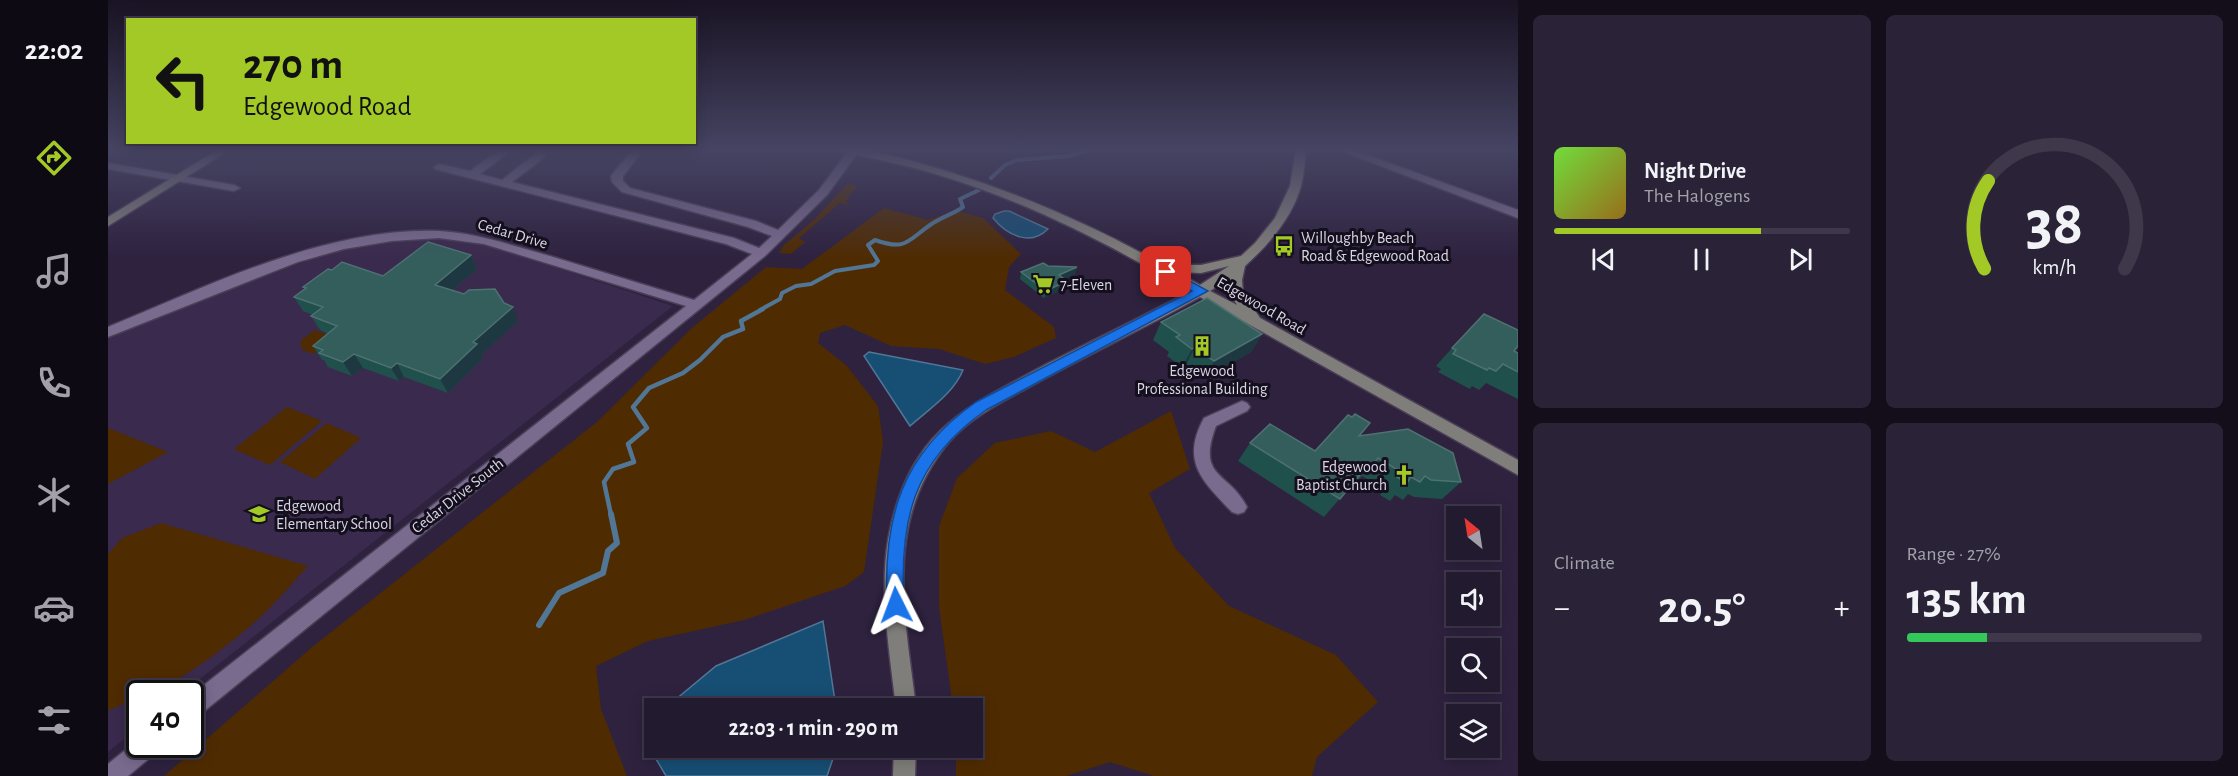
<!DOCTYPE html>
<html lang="en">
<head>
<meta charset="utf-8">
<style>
	:root { --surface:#221a2f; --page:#2a2337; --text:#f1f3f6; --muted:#a2a1aa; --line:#3f384b; --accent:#a3c926 }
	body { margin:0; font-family:"Alegreya Sans",sans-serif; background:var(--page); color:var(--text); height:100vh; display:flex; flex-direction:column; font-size:22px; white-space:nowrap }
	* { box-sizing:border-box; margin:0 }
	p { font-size:20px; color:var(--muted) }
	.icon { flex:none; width:33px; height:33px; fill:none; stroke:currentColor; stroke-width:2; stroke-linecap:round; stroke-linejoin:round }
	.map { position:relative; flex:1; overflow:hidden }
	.details { display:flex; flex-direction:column; gap:15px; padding:15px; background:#130e1a; width:720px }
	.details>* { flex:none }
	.top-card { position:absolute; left:18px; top:18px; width:570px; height:126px; border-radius:0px; box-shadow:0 3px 15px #0003,0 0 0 2px var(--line); background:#a3c926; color:#111; overflow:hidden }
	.needle { width:39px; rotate:330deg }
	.buttons { position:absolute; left:1338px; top:506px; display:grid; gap:12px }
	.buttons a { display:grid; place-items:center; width:54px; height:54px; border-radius:0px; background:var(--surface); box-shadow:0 3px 15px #0003,0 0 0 2px var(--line); font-size:30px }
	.speed { position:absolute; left:18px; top:680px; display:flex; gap:12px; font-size:30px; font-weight:700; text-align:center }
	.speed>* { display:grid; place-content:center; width:78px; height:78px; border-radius:50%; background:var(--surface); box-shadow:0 3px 15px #0003,0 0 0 2px var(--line); line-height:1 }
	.speed .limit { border:3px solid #111; border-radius:9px; background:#fff; color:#111 }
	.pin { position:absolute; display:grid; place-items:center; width:51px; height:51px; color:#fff; margin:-26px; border-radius:12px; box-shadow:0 3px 9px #0006 }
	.me { position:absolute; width:66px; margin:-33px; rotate:357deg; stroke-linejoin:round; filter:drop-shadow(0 0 4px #0008) }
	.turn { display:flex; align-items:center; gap:21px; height:126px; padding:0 18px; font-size:27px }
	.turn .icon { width:78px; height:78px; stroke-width:2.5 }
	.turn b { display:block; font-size:42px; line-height:51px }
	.big { font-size:45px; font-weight:600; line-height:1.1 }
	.details .widget { flex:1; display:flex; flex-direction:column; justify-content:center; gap:9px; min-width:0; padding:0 21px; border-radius:9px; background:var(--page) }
	.details .dial { align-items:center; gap:0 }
	.dial svg { height:156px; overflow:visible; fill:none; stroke:var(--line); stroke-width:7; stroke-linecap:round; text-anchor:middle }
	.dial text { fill:var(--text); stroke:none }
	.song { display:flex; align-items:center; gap:18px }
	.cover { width:72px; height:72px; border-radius:9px; background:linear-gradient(135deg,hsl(100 70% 55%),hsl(40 70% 35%)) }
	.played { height:6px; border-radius:3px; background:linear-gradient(90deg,var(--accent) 70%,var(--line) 70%) }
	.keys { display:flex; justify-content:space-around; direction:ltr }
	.heat { display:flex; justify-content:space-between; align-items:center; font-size:33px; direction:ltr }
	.charge { height:9px; border-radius:4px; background:linear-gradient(90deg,#34c759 27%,var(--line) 0) }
	.details .tiles { flex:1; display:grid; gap:15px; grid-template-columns:repeat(2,1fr) }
	.trip { position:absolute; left:536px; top:698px; width:339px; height:60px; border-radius:0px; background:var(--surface); box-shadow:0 3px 15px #0003,0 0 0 2px var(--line); font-weight:600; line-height:60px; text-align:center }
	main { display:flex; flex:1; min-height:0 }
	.tabs { display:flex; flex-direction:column; width:108px; justify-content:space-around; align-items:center; background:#0e0a13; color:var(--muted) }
	.tabs .icon { width:42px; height:42px }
	.tabs .on { color:var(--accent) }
	.tabs b { font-size:27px; color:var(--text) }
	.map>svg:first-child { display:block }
	.built { fill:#3a2a4e }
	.green { fill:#4f2b02 }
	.water { fill:#174e74; stroke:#527696; stroke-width:1.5 }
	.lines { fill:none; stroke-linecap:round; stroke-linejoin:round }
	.stream-far2 { stroke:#527696; stroke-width:4 }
	.stream-far1 { stroke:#527696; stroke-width:4.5 }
	.stream { stroke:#527696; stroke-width:6 }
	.street-casing { stroke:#4a3f57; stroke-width:3 }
	.secondary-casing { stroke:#4a3f57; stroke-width:3 }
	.street { fill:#796b8e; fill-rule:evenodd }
	.secondary { fill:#807e7a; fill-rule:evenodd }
	.wall { fill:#20504c }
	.shaded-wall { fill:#1d3840 }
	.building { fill:#345e5c; stroke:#4e7172; stroke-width:1.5 }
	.route { fill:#1a73e8; stroke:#114b97; stroke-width:1.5 }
	.labels { text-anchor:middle; stroke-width:6; stroke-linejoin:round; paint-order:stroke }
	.street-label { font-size:16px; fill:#dbd4e7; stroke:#140f1c }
	.poi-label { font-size:16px; fill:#dbd4e7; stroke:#140f1c; text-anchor:start }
</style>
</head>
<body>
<main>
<nav class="tabs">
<b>22:02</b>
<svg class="icon on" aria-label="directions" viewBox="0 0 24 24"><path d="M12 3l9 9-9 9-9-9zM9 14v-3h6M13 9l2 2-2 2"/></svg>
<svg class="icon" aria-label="music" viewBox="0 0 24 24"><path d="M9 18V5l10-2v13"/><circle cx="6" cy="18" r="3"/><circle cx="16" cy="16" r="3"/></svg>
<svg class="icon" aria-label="phone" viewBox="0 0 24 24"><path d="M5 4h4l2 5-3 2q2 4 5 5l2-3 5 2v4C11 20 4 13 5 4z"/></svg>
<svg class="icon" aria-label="climate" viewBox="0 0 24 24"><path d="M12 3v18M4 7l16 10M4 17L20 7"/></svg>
<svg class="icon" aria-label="car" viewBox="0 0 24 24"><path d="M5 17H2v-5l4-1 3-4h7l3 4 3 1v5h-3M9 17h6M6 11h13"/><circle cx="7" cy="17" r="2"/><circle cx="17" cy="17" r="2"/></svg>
<svg class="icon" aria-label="filters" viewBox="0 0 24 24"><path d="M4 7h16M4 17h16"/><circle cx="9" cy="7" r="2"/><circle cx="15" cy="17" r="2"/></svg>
</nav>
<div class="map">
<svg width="1410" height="776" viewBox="0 0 1410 776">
	<rect width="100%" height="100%" fill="#2e223f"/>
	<polygon class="built" points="320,237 369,242 565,306 74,693 32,693 31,727 0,752 0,336 217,254 269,243"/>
	<g class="green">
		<polygon points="740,183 749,186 737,202 742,204 738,205 732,203 691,238 697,242 683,254 671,253 676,245 707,219"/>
		<polygon points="776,208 820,220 840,213 853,212 875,218 913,254 901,267 897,290 946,327 948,338 906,357 877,364 831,349 783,346 737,325 712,333 710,343 739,366 770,406 775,442 756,572 737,586 636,620 540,641 488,666 493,709 519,776 56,776 203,648 489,422 585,327 658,267 694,269"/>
		<polygon points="207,330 226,337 205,354 193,349 193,340"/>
		<polygon points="179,407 214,421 162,465 126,449"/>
		<polygon points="1063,411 1082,469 1041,493 1067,548 1121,606 1228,655 1270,702 1209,757 1204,776 1046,776 1002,762 958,776 848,776 848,747 864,747 864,708 845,708 831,607 831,526 849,478 887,443 943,431 987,452"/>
		<polygon points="219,423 253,438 207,479 172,462"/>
		<polygon points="0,428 60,452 0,484"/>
		<path d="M53 523 200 566C184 583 169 602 152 617 129 639 62 693 32 693L31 697 0 711V554L14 538Z"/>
	</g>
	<g class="water">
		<path d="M896 211H901L940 229C922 247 899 235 885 218L887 214Z"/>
		<path d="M761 352 855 370C846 393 820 410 802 426L756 356Z"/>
		<polygon points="715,621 728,708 562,708 567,700 608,666"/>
		<polygon points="546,737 546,747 729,747 719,776 558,776 541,747"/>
	</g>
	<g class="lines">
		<g class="stream-far2">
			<polyline points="883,178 897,165 909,160 961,156 984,149"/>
			<path d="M652 310 672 299 674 293 688 286 703 284 727 271 766 265 770 261 760 245 767 240C798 251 799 241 822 225 832 218 842 215 852 209L855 207 852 199 871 190"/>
		</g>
		<polyline class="stream-far1" points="503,515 496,482 505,469 526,462 520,444 539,428 525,407 541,388 575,373 592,360 615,337 635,329 633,321 655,309"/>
		<polyline class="stream" points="431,625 451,593 495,573 500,551 509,543 503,514"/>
		<g class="street-casing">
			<g id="street">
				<path d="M393 149H405L372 174 394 180 427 154 422 149H436L437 157 404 182 626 238 651 248 664 236 640 227 514 192 504 182 503 176 525 149H536L515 176V181L522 188 648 221 670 230 711 190 742 149 751 151 719 195 657 256 89 717 82 720V696L578 306 376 244 331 238 284 241 236 249 190 262 0 337V327C102 285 219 227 331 231 369 233 406 246 442 256 490 271 538 285 586 300L644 254 618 244 327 169 326 167 331 164 362 171Z"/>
				<polygon points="1228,149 1243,149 1410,210 1410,218"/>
				<polygon points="0,163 126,185 132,188 126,191 0,169"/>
				<path d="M1134 401 1139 403 1142 407 1139 411 1108 426C1088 479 1121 471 1139 507L1136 512 1130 514 1124 512C1095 481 1072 462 1096 418Z"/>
				<polygon points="32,738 32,744 52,744 49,752 20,776 0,776 0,764"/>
			</g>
		</g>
		<g class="secondary-casing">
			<g id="secondary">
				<polygon points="111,149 123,149 0,226 0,217"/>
				<path d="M730 149H752L769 152C869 176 962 213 1052 263L1057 261 1076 265H1093L1133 256 1147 243 1167 218 1182 186 1188 149H1198C1197 161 1196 174 1193 186 1184 218 1161 244 1137 266L1134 280 1135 293 1152 318 1410 460V475L1092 297C1037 328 979 355 923 386 895 401 863 417 841 442 817 471 803 503 798 540 790 595 802 654 808 708H788C782 654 771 594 780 540 787 500 803 459 832 431 858 406 889 391 920 374 974 345 1029 320 1082 291 1000 244 925 204 834 176 800 165 766 159 731 151ZM1121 266 1092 285 1069 272 1093 273ZM1122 278V293L1129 305 1102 291Z"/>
				<polygon points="786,747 808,747 807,776 785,776"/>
			</g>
		</g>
		<use href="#street" class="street"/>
		<use href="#secondary" class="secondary"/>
	</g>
	<g class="wall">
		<polygon points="363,255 369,269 344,290 356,294 396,303 410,321 373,355 375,358 340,393 296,377 291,381 255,368 244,376 220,367 216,360 214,360 205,346 220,334 212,330 203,316 205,315 195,311 186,297 197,289 195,287 224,270 275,276"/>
		<polygon points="940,266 969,267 967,274 956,279 957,288 936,298 912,279 913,272"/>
		<polygon points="1053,322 1154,334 1143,352 1096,379 1078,365 1074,367 1059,356 1061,352 1045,340"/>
		<polygon points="1344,348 1406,351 1410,353 1410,399 1378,383 1371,390 1364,386 1362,389 1330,372 1333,369 1328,366"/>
		<polygon points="1252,436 1353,482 1334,499 1306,497 1300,494 1295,500 1287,495 1282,501 1272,495 1277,489 1254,476 1247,484 1245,483 1216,517 1130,461 1142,443 1207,451"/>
	</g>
	<g class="shaded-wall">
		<polygon points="363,255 369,269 333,299 327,285"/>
		<polygon points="969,267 967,274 949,282 951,275"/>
		<polygon points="959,281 957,288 936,298 938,291"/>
		<polygon points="405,307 410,321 373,355 375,358 340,393 332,379 365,342"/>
		<polygon points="1154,334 1143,352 1096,379 1106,361"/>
		<polygon points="1087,347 1078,365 1074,367 1084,349"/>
		<polygon points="246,354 255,368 244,376 235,362"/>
		<polygon points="289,363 296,377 291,381 283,368"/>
	</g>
	<g class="building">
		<polygon points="320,242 363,255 327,285 356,294 361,290 387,289 396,303 405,307 365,342 369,344 332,379 289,363 283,368 246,354 235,362 211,353 215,350 205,346 229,326 203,316 215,307 186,297 198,288 195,287 220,269 224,270 234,262 275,276"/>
		<polygon points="935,263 940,266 969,267 951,275 959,281 938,291 913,272"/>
		<polygon points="1099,298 1154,334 1106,361 1087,347 1084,349 1068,337 1072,335 1053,322"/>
		<polygon points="1376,314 1410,330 1410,346 1406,351 1410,353 1410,372 1395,364 1388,371 1381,368 1379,370 1345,354 1348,350 1344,348"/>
		<polygon points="1247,414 1262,423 1251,436 1300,429 1345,453 1353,482 1323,480 1317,476 1312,482 1303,477 1299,483 1289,477 1293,472 1270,458 1263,467 1260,465 1232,499 1142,443 1162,424 1207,451 1240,415 1244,417"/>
	</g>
	<linearGradient id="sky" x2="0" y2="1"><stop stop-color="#191323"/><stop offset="0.58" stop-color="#464463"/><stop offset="1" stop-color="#464463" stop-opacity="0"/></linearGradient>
	<rect width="1410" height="258" fill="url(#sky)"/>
	<path class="route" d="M1058 268 1100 291 878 410C805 461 791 520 796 605L794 611 788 613 781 611 779 605C775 518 793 454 868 402L1084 291 1054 274V269Z"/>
	<defs>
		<g id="bus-bare" transform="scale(1.62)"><path d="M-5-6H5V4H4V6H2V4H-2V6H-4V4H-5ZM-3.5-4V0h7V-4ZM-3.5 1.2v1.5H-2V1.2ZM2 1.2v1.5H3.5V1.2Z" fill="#a3c926" stroke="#140f1c" stroke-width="2.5" paint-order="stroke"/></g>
		<g id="supermarket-bare" transform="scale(1.62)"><path d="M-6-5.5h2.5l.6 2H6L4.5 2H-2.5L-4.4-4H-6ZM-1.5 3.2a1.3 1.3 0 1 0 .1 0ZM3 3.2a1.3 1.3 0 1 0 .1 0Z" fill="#a3c926" stroke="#140f1c" stroke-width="2.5" paint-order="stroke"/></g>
		<g id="building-bare" transform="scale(1.62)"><path d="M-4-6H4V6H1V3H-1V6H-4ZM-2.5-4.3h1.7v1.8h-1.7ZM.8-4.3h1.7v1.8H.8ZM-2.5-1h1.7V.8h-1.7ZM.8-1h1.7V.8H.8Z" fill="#a3c926" stroke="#140f1c" stroke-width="2.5" paint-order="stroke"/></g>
		<g id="church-bare" transform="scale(1.62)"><path d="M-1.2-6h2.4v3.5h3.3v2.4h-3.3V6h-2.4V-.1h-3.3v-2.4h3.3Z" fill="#a3c926" stroke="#140f1c" stroke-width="2.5" paint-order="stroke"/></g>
		<g id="school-bare" transform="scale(1.62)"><path d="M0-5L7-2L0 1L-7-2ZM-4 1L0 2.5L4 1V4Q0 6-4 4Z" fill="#a3c926" stroke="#140f1c" stroke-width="2.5" paint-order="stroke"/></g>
	</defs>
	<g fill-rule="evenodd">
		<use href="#bus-bare" x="1176" y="246"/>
		<use href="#supermarket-bare" x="935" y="284"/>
		<use href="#building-bare" x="1094" y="346"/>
		<use href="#church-bare" x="1296" y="475"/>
		<use href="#school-bare" x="151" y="514"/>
	</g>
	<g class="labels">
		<g class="street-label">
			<text transform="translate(405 233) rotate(16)" y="6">Cedar Drive</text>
			<text transform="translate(1154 305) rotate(30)" y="6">Edgewood Road</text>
			<text transform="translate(349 495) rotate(-38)" y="6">Cedar Drive South</text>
		</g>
		<g class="poi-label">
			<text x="1193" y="243">Willoughby Beach<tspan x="1193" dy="18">Road &amp; Edgewood Road</tspan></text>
			<text x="952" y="290">7-Eleven</text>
			<text x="1094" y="376" text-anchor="middle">Edgewood<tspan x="1094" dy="18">Professional Building</tspan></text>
			<text x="1279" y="472" text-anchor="end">Edgewood<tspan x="1279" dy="18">Baptist Church</tspan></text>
			<text x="168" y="511">Edgewood<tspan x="168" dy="18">Elementary School</tspan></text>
		</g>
	</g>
</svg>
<div class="buttons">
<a><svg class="needle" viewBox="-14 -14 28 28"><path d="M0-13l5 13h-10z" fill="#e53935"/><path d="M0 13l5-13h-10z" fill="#a2a1aa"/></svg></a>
<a><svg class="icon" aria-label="sound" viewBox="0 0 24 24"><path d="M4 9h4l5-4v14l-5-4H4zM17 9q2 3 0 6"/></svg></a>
<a><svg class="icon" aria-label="search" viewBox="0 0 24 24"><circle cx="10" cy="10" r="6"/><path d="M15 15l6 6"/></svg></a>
<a><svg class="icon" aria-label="layers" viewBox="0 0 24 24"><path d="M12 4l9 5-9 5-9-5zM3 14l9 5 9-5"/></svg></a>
</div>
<div class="speed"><div class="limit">40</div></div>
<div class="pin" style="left:1058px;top:272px;background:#d93025"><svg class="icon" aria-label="arrive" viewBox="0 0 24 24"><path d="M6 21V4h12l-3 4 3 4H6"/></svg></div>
<svg class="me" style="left:788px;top:605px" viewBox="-20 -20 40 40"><path d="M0-17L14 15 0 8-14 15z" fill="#1a73e8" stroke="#fff" stroke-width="4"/></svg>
<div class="trip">22:03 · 1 min · 290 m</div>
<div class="top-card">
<div class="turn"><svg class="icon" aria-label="left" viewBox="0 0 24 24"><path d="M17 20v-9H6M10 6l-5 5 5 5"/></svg><div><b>270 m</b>Edgewood Road</div></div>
</div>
</div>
<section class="details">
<div class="tiles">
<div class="widget">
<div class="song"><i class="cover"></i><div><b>Night Drive</b><p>The Halogens</p></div></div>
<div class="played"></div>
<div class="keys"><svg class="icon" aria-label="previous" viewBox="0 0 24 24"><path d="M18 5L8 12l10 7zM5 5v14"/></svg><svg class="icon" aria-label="pause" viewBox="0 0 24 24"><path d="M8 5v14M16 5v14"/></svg><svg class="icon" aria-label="next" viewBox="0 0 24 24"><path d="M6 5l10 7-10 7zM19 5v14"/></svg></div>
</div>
<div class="widget dial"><svg viewBox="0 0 100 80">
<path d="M14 69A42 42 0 1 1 86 69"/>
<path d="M14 69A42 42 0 0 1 16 24" stroke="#a3c926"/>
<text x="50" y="56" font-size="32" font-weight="700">38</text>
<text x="50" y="72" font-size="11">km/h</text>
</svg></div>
<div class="widget"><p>Climate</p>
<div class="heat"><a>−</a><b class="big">20.5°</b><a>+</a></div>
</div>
<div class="widget"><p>Range · 27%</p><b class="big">135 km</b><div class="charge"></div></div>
</div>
</section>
</main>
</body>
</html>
